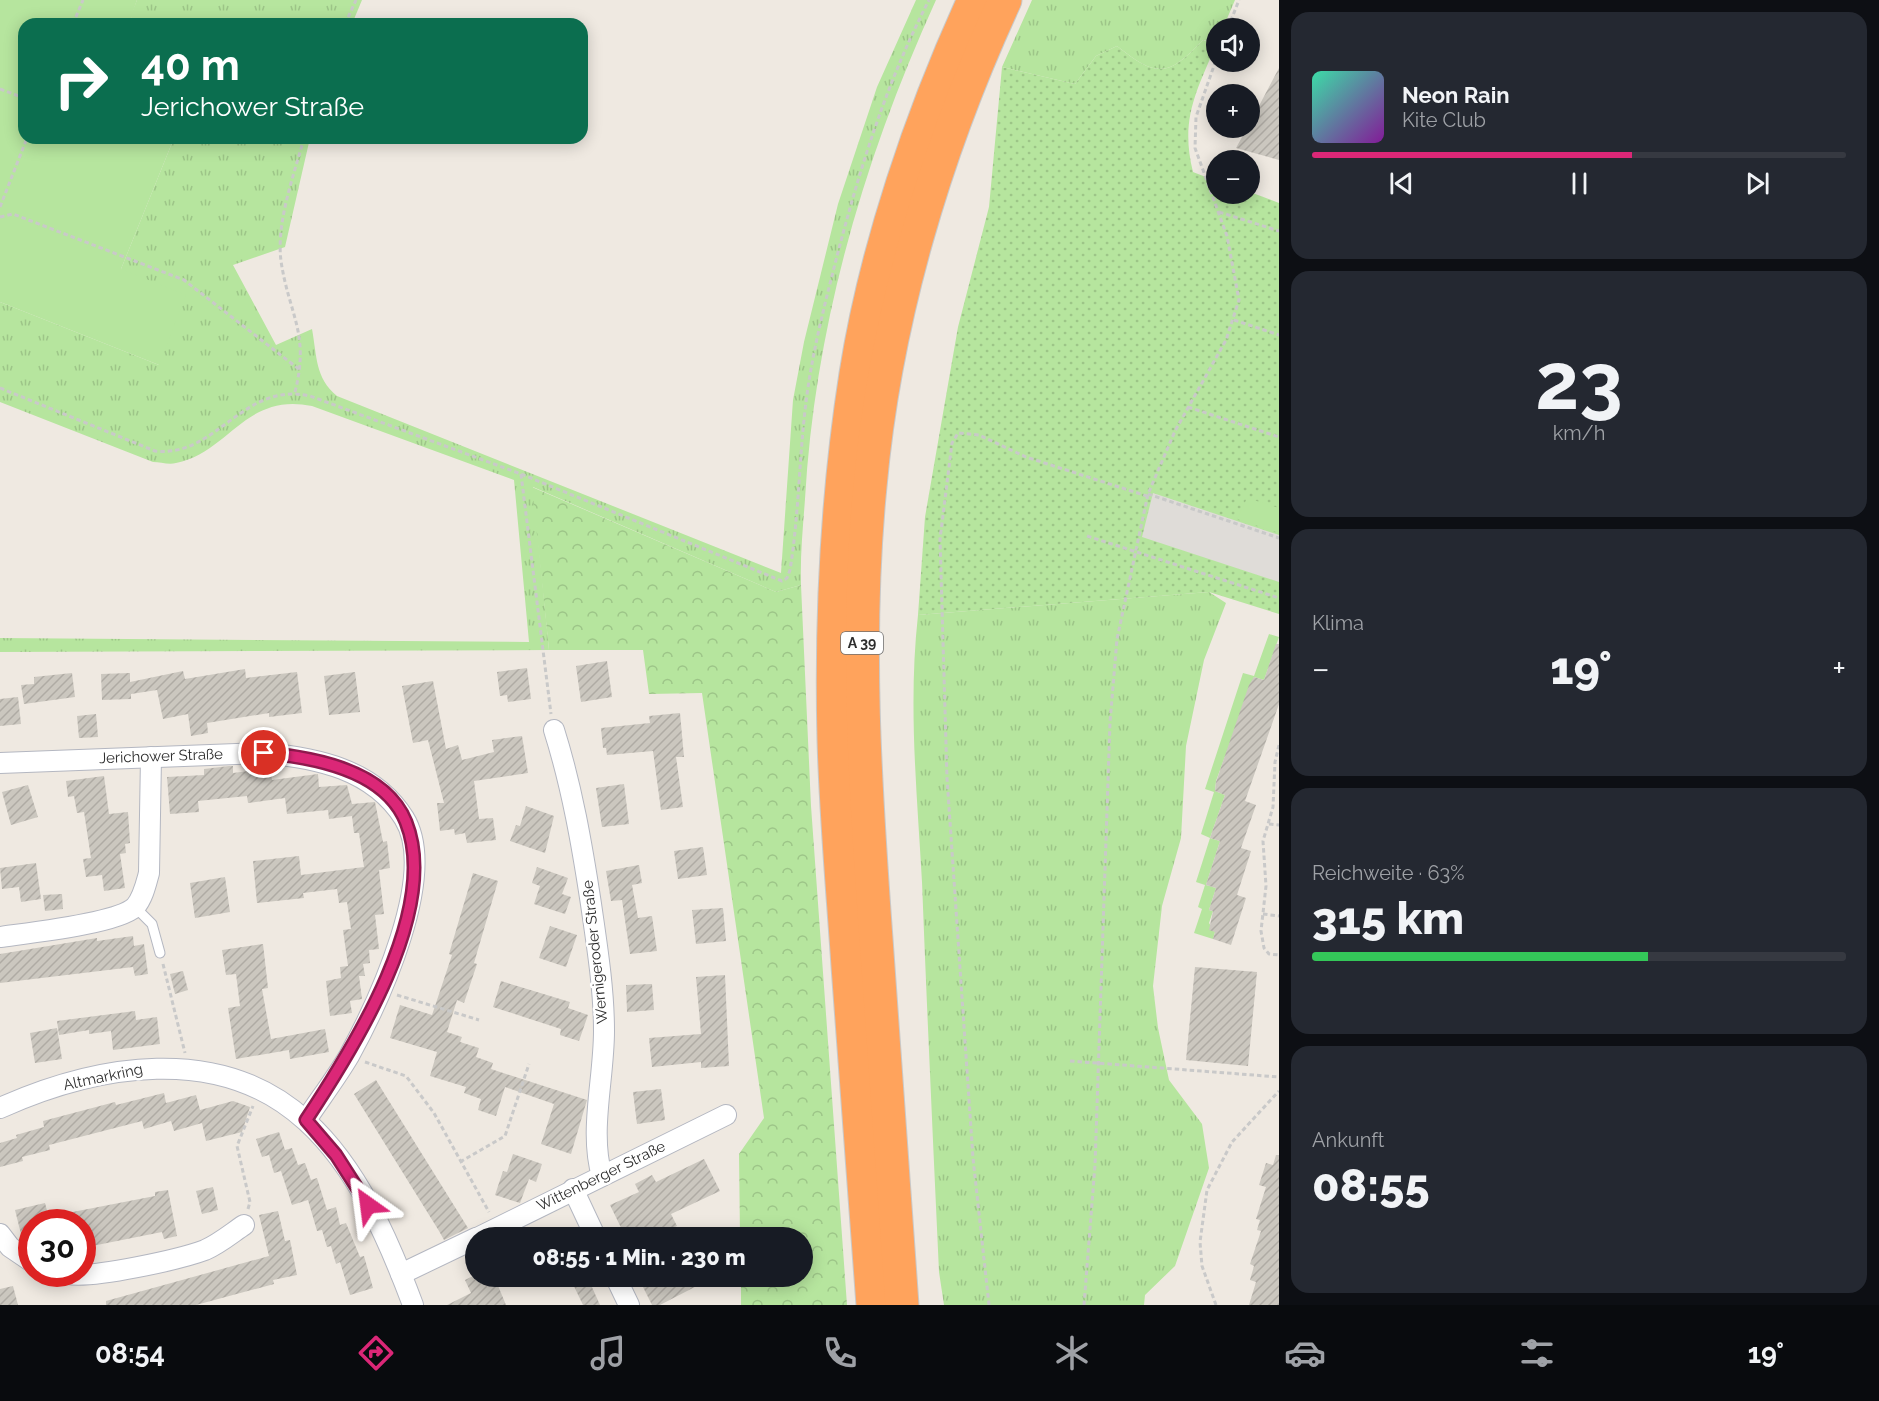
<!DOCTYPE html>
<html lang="de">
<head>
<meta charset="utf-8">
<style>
	:root { --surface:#171b24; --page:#242831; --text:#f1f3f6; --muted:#9ea1a6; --line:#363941; --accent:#db2777 }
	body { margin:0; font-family:Raleway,sans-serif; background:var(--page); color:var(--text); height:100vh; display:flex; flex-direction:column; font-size:22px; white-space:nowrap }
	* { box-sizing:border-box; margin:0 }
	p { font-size:20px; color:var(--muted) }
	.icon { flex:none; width:33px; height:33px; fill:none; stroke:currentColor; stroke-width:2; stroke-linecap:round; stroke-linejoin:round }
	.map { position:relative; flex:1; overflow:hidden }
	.drawer { display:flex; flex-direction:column; gap:12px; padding:12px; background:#0d0f14; width:600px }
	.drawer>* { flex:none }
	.banner { position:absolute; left:18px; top:18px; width:570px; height:126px; border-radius:18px; box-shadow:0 3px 15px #0003; background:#0b6e4f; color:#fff; overflow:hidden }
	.buttons { position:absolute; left:1206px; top:18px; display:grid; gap:12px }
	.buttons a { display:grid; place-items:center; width:54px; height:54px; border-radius:50%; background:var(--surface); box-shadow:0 3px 15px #0003; font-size:30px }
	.speed { position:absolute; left:18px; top:1209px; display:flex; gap:12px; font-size:30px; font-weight:700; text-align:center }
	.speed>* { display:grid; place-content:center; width:78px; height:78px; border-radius:50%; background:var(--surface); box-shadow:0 3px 15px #0003; line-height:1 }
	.speed .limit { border:9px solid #d22; background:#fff; color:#111 }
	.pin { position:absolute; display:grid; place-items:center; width:51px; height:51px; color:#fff; margin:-26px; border:3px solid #fff; border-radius:50%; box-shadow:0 2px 6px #0007 }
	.me { position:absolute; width:66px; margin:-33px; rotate:329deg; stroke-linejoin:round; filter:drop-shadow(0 0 4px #0008) }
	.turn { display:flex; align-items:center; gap:21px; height:126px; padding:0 24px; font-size:27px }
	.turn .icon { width:78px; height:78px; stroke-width:2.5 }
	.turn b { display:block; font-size:42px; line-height:51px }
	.big { font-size:45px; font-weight:800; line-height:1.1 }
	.drawer .card { flex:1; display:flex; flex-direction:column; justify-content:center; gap:9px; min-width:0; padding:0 21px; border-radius:18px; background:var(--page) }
	.drawer .dial { align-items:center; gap:0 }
	.dial b { font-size:78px; line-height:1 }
	.song { display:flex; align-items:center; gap:18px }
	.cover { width:72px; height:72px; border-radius:9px; background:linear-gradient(135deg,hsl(160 70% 55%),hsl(290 70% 35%)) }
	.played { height:6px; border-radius:3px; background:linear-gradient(90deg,var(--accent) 60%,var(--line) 60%) }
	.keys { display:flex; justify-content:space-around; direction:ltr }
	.heat { display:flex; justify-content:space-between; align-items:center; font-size:33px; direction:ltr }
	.charge { height:9px; border-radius:4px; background:linear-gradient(90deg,#34c759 63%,var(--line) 0) }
	.trip { position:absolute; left:465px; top:1227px; width:348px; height:60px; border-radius:30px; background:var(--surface); box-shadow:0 3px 15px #0003; font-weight:800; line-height:60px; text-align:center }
	.tab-bar { display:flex; height:96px; justify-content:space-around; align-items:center; background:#090b0e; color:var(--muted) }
	.tab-bar .icon { width:42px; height:42px }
	.tab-bar .selected { color:var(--accent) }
	.tab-bar b { font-size:27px; color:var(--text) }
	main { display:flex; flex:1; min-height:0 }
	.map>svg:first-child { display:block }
	.grass { fill:url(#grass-tufts) }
	.forest { fill:url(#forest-crowns) }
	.park { fill:url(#park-dots) }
	.garden { fill:#b6e59e }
	.plaza { fill:#dfdcd8 }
	.building { fill:url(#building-hatch) }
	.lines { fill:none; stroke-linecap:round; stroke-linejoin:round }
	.service-casing { stroke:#b4b7c1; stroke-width:11 }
	.minor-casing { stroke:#b4b7c1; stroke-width:22 }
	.motorway-casing { stroke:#c9c9c9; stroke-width:35 }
	.path { stroke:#c9c9c9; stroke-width:3; stroke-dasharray:4.5 3; stroke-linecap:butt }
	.service { stroke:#fff; stroke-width:9 }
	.minor { stroke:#fff; stroke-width:20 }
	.motorway { stroke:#ffa35c; stroke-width:33 }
	.route-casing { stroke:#8e194d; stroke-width:15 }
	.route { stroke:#db2777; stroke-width:10 }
	.labels { text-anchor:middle; stroke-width:5; stroke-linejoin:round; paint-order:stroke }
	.shield { fill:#fff; stroke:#6d6d6d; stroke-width:1.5 }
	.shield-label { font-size:14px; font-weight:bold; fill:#2e2e2e }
	.street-label { font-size:15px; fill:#2e2e2e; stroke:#fff }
</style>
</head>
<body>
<main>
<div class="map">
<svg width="1279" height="1305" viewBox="0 0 1279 1305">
	<defs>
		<pattern id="grass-tufts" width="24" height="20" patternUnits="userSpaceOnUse" patternTransform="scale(1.5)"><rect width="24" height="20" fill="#b6e59e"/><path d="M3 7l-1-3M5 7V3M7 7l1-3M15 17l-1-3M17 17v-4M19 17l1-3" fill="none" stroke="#9dc588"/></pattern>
		<pattern id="forest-crowns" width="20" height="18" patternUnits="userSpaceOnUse" patternTransform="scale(1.5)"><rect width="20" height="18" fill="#b6e59e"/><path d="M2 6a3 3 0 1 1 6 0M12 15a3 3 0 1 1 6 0" fill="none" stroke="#9dc588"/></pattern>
		<pattern id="park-dots" width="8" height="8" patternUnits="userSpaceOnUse" patternTransform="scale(1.5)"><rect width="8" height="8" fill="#b6e59e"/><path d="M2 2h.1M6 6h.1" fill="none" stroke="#9dc588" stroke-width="1.8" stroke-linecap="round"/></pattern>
		<pattern id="building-hatch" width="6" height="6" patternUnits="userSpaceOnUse" patternTransform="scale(1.5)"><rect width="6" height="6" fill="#cbc7bf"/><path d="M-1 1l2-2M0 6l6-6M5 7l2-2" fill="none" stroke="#afaba4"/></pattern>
	</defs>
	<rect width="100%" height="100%" fill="#efe9e1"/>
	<g class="grass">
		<polygon points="137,0 362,0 352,24 146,24 130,17"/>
		<path d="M916 0H936C864 158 815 325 805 499 803 527 800 556 801 585L776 592 533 487 549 650 0 652V638L529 642 514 480 312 406C245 392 230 452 176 463 169 465 160 462 153 462L0 402V302L159 365 121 269 174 138H310L285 247 233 265 276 345 312 329C317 356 315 378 337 396L781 573 793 400 804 342 838 204 877 87Z"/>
		<path d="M1032 0H1235L1223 28H1216V43L1203 40C1168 77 1157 78 1117 46L1096 56 1075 84 1002 67Z"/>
		<path d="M1209 592 1226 603 1204 660 1186 746 1181 838 1162 906 1153 986 1158 1028 1169 1080 1202 1124 1209 1168 1175 1266 1145 1295 1144 1305H944L939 1272C933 1142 927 1012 922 882 917 792 908 705 918 615Z"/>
	</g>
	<polygon class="forest" points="532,487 776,592 801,585 811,806 847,1305 741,1305 741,1277 802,1276 802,1238 740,1237 739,1154 764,1118 702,693 649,694 643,650 549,650"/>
	<path class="park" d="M1203 40 1216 45C1196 92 1180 120 1193 172L1216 181V194L1250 192 1279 203V614L1209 592 918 615 925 517 958 327 989 207 1002 67 1075 84 1096 56 1117 46C1157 78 1168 77 1203 40Z"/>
	<g class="garden">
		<polygon points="0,0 137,0 131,17 146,24 24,24 24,138 174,138 121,269 186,295 159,365 0,302"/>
		<polygon points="1247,498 1279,508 1279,533 1237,519"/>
		<polygon points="1269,634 1279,637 1264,680 1254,677 1216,781 1215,791 1225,795 1210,838 1220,841 1206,885 1216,888 1209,910 1213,911 1209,923 1215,932 1213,939 1194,933 1202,909 1198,907 1205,885 1196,882 1210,838 1201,834 1214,792 1205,789 1243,673 1254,676"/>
	</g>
	<polygon class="plaza" points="1153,493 1279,535 1279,582 1142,537"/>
	<g class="building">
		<polygon points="1279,68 1279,160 1236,148 1247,128 1250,128 1250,123"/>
		<polygon points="1276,644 1279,644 1279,704 1245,801 1256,805 1241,848 1251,851 1237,895 1246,898 1231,945 1213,939 1215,932 1209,930 1213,911 1209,910 1216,888 1206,885 1220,841 1210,838 1225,795 1215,791 1216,782 1249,685 1254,677 1264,680"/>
		<polygon points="607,661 612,697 581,702 576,666"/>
		<polygon points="527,668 531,699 508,702 507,695 500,696 497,672"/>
		<polygon points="245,669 246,678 297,672 302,713 269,717 269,713 207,723 208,733 191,736 188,714 163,719 157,690 131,694 131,699 102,700 101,674 130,673 130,682 183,671 185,679"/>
		<polygon points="355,672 360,712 329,715 324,676"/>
		<polygon points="72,673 75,697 24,704 21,685 34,684 34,677"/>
		<polygon points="433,681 446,749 458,745 462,760 494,752 492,740 522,736 528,773 474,781 479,819 493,818 496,840 467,843 465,833 455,835 454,829 440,831 437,803 444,803 428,740 413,743 402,686"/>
		<polygon points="18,697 21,724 0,726 0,699"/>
		<polygon points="680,713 684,757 676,757 683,807 661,810 653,751 607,755 606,748 603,748 601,728 650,723 649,716"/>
		<polygon points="96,714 98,737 79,738 77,716"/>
		<polygon points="229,766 233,766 233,773 270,768 272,780 318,774 319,787 347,785 352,804 375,802 383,842 387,841 390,868 379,870 384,914 375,915 379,949 369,950 370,963 363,964 365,976 359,976 362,999 350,1001 352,1013 330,1016 326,981 341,978 340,967 348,966 343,930 351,929 347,902 339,903 337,889 303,893 304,898 257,903 253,861 299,856 301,875 364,867 359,833 354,833 352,816 329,819 328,810 287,814 285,798 248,803 247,796 198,801 199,812 170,814 167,777 204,775 204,769"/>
		<polygon points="104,776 109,814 128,812 130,843 125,844 126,853 120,854 125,888 104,891 102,875 86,877 83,859 91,858 84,812 77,813 74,796 68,797 66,781"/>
		<polygon points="624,784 629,824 602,827 596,788"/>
		<polygon points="28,785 38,817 11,825 2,792"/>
		<polygon points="526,806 554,816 545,853 510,841 516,825 520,826"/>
		<polygon points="703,847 707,875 678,879 674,851"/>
		<polygon points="36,863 41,899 21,902 19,887 2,889 0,868"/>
		<polygon points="639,865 642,883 632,885 638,918 652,916 657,951 630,954 622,900 611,901 606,871"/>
		<polygon points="537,867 568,878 562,894 571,897 565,914 534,904 540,886 532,883"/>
		<polygon points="473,873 498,881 474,963 477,964 464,1003 457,1000 447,1032 462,1037 460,1042 479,1048 476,1057 493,1063 491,1069 587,1100 571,1154 541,1144 554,1104 505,1087 496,1116 478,1110 481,1099 464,1093 466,1087 430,1076 437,1052 390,1038 400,1005 432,1015 452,955 449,954"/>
		<polygon points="225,877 230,912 195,918 190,883"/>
		<polygon points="62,894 63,909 45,911 43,895"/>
		<polygon points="723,908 726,941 696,944 692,910"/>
		<polygon points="550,926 577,935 566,967 539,958"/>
		<polygon points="133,936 134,946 144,944 148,974 135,976 133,967 0,983 0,954 97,938 97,941"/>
		<polygon points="263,944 268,988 262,989 271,1039 325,1029 329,1052 290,1059 289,1050 236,1059 228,1008 240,1006 236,974 226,975 222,950"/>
		<polygon points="1195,967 1257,972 1248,1066 1186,1060"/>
		<polygon points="183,971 188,990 175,994 170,974"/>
		<polygon points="725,975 729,1066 701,1068 701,1062 652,1067 649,1038 701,1034 696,977"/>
		<polygon points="501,981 570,1002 568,1008 588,1015 579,1041 560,1035 561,1029 493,1007"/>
		<polygon points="652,984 654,1010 627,1012 626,985"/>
		<polygon points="135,1011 136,1020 157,1017 160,1044 113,1050 111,1031 89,1034 89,1030 59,1035 57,1021"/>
		<polygon points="57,1028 62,1059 35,1063 30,1033"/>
		<polygon points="376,1080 384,1093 468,1228 444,1240 439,1231 354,1094"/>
		<polygon points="661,1089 665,1120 637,1124 633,1092"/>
		<polygon points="164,1093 166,1103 196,1095 200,1110 233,1101 250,1107 242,1132 206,1141 202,1123 174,1131 171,1121 144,1129 142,1121 49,1145 50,1150 22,1157 23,1161 0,1167 0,1143 17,1138 16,1135 44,1127 43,1121 115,1102 116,1105"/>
		<polygon points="279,1132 285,1150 292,1148 298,1165 305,1163 311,1180 317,1178 327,1210 336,1207 340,1225 346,1223 360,1257 364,1256 373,1288 350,1295 340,1262 336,1264 331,1246 327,1247 322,1230 317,1231 308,1200 292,1205 281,1171 274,1173 269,1155 262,1157 256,1139"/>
		<polygon points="513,1154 542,1164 536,1182 529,1179 520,1203 495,1195 503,1171 507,1172"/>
		<polygon points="1276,1155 1279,1155 1279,1305 1249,1305 1256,1282 1250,1280 1254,1266 1250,1264 1261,1231 1257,1230 1260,1220 1256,1219 1266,1187 1259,1185 1266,1163 1273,1165"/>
		<polygon points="704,1159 720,1191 671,1214 677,1226 652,1238 626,1238 610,1205 639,1192 635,1184 652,1175 656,1182"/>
		<polygon points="213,1187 218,1210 202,1214 196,1191"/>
		<polygon points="168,1190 177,1236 164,1239 162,1232 82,1248 82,1222 53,1222 52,1216 155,1196 155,1192"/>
		<polygon points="45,1203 50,1222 32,1222 32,1247 23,1242 15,1210"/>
		<polygon points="278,1211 285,1241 290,1240 297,1275 273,1280 274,1284 196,1305 106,1305 106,1301 269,1256 259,1215"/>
		<polygon points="473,1276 494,1276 506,1305 447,1305 471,1293 465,1280"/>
		<polygon points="569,1276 587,1276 600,1305 583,1305"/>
		<polygon points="649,1276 716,1276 660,1305 652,1305 640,1281"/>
		<polygon points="13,1286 18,1305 0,1305 0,1289"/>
	</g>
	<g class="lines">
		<g class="service-casing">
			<polyline id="service" points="135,907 152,924 160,953"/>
		</g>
		<g class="minor-casing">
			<g id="minor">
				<path d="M554 730C572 787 582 845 591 904 597 946 604 989 604 1031 604 1079 589 1132 602 1176"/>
				<path d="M0 763 264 753C317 758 373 769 404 818 439 874 378 1003 349 1056 336 1078 320 1099 306 1120"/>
				<path d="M0 937C28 933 116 924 135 907 143 898 146 884 149 873L151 757"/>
				<path d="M0 1108C96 1065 220 1042 306 1121 358 1168 389 1241 413 1305"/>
				<polyline points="573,1189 596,1238"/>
				<polyline points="0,1234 10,1247 32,1262"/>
				<polyline points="477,1238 726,1115"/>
				<path d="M68 1274C92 1279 181 1259 205 1250 219 1244 232 1233 244 1225"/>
				<polyline points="401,1274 476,1238"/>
				<polyline points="615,1276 629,1305"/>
			</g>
		</g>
		<g class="motorway-casing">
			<g id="motorway">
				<path d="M873 1305C865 1192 856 1079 848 966 843 891 836 815 834 740 831 617 837 495 856 374 876 248 921 116 974 0"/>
				<path d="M902 1305C893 1183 884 1061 876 939 865 788 855 637 870 486 885 319 935 152 1005 0"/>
			</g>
		</g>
		<g class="path">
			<polyline points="73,24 83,0"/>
			<polyline points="345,24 356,0"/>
			<polyline points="1228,28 1239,0"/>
			<polyline points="0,89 24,98"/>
			<polyline points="0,207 27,138"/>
			<polyline points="1219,212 1279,231"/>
			<polyline points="0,217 13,214 184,280 300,370"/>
			<polyline points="1234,320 1279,335"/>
			<path d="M0 388 155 451C217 458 242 381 310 396L521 474 782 581 787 578 790 570C799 515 799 458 806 402 812 354 824 307 836 260 859 171 886 83 929 0"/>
			<path d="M295 392C310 333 289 315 281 261 276 222 294 175 304 138"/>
			<polyline points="1188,407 1279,437"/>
			<polyline points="521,474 551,714"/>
			<polyline points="1148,494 1279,538"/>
			<polyline points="1087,536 1279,598"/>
			<polyline points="1279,745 1275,762 1273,807 1263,841 1266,886 1261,931 1264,948 1269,954 1279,955"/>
			<polyline points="1269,824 1279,825"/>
			<polyline points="1263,914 1279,916"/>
			<polyline points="163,964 185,1053"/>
			<polyline points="397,995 479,1020"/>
			<polyline points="1070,1061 1279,1077"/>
			<polyline points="365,1062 406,1076 434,1113 489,1212"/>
			<polyline points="460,1162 505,1136 529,1064"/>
			<polyline points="248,1209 250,1202 237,1146 253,1106"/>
			<polyline points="989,1305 973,1158 947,778 940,539 952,443 958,433 979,435 1026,457 1147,496"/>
			<polyline points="1084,1305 1095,1165 1110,722 1117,639 1148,494 1175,431 1226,340 1239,300 1227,236 1195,148 1196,117 1216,60"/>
			<polyline points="1216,1305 1202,1266 1200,1242 1207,1190 1232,1142 1279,1091"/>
		</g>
		<use href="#service" class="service"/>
		<use href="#minor" class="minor"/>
		<use href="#motorway" class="motorway"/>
	</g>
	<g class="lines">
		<g class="route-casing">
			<path id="route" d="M264 753C312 757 385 770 406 822 441 910 353 1049 306 1120L336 1155 368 1205"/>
		</g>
		<use href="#route" class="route"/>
	</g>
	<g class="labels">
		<rect class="shield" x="841" y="632" width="42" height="22" rx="4.5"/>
		<g class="shield-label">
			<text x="862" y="648">A 39</text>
		</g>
		<g class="street-label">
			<text transform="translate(161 756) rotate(-2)" y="5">Jerichower Straße</text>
			<text transform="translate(595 952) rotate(-96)" y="5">Wernigeroder Straße</text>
			<text transform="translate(103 1077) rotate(-12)" y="5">Altmarkring</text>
			<text transform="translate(601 1176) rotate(-26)" y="5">Wittenberger Straße</text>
		</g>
	</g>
</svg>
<div class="buttons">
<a><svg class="icon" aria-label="sound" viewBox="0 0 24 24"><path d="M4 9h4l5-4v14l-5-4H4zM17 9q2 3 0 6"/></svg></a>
<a>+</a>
<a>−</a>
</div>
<div class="speed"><div class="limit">30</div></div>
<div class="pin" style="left:264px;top:753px;background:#d93025"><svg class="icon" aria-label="arrive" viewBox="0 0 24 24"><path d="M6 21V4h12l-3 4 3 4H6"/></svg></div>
<svg class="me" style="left:368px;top:1205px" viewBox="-20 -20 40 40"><path d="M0-17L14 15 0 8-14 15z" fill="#db2777" stroke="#fff" stroke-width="4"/></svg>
<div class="trip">08:55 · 1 Min. · 230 m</div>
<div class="banner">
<div class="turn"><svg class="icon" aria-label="right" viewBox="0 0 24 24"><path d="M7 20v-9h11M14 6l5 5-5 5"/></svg><div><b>40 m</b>Jerichower Straße</div></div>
</div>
</div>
<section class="drawer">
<div class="card">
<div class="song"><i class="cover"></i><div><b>Neon Rain</b><p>Kite Club</p></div></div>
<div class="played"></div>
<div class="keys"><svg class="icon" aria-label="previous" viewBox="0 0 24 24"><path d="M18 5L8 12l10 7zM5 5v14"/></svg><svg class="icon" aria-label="pause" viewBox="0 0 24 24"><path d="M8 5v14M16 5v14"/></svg><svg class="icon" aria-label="next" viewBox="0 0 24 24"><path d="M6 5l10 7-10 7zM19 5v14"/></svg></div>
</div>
<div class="card dial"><b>23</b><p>km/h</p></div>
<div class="card"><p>Klima</p>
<div class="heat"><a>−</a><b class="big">19°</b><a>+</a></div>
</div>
<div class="card"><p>Reichweite · 63%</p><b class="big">315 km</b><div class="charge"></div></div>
<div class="card"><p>Ankunft</p><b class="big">08:55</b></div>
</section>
</main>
<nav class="tab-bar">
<b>08:54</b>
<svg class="icon selected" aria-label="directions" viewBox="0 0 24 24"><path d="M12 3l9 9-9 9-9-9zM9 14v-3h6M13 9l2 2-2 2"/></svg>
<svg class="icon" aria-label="music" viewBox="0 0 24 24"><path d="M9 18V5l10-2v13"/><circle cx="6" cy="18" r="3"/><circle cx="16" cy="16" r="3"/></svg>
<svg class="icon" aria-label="phone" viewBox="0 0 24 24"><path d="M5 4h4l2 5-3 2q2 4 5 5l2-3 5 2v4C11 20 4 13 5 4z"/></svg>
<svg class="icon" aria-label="climate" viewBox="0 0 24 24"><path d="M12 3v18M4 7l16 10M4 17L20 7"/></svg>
<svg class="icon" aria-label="car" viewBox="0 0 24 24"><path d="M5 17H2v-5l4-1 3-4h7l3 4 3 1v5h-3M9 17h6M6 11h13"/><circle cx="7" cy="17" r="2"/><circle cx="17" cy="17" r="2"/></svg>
<svg class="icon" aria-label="filters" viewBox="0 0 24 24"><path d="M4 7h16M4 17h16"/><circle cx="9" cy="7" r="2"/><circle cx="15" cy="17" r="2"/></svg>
<b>19°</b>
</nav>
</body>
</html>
